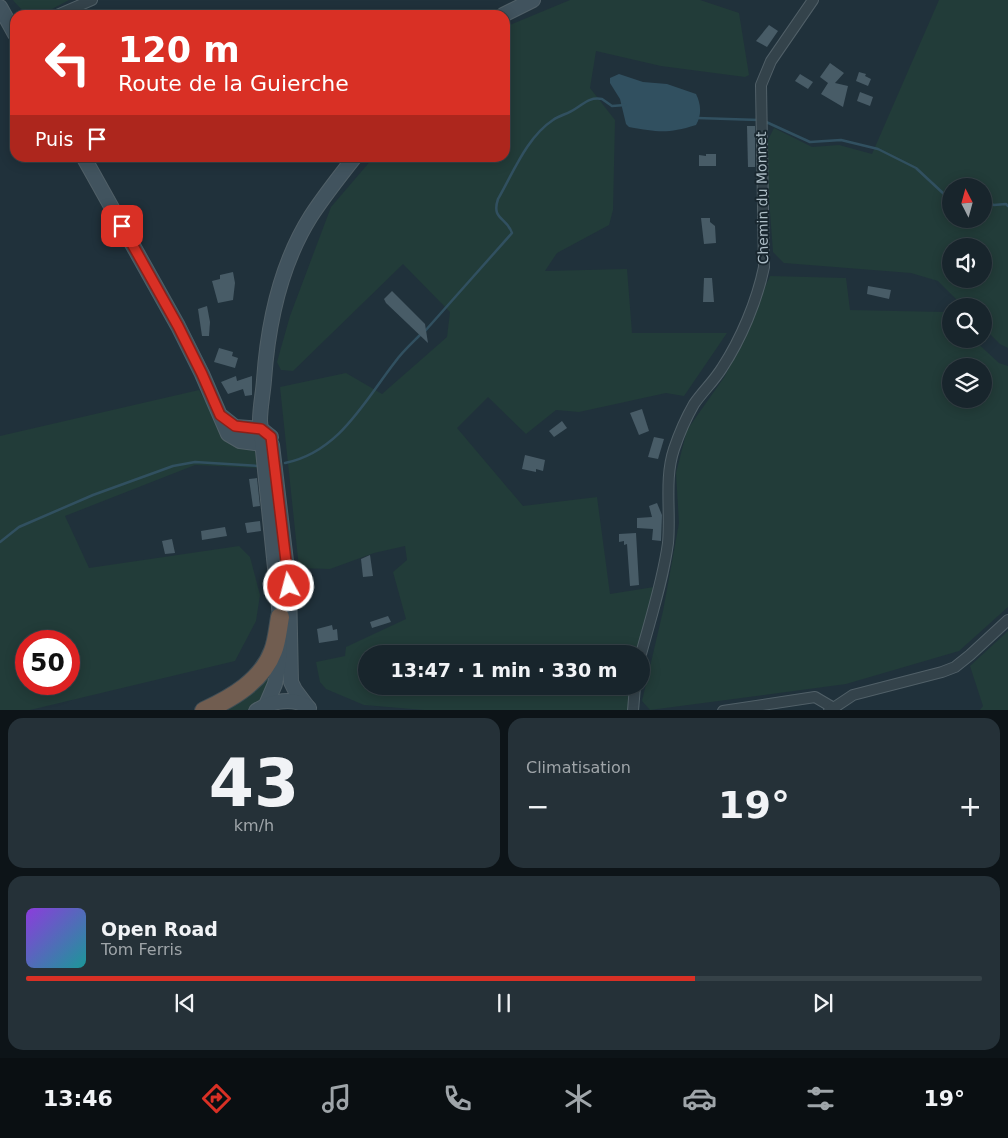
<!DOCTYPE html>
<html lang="fr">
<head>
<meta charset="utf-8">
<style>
	:root { --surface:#18252c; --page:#253138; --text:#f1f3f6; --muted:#9fa5a9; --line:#364248; --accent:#d93025 }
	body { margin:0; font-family:"DejaVu Sans",sans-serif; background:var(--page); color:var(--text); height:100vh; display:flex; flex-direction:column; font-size:19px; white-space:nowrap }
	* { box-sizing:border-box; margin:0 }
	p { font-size:16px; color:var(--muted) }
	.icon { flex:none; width:28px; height:28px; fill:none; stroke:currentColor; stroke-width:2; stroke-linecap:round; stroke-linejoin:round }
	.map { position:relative; height:710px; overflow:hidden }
	.drawer { display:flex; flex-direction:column; gap:8px; padding:8px; background:#0d1418; flex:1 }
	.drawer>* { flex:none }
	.top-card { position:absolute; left:10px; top:10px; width:500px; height:152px; border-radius:15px; box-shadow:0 2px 12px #0003,0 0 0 1px var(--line); background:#d93025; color:#fff; overflow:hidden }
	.needle { width:32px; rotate:354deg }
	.tools { position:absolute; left:942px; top:178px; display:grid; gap:10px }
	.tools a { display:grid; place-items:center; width:50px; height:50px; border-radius:50%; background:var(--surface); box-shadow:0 2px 12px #0003,0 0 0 1px var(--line); font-size:25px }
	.speed { position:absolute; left:15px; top:630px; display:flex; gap:10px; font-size:25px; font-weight:700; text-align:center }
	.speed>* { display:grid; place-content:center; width:65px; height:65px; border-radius:50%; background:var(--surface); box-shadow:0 2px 12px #0003,0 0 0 1px var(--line); line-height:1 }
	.speed .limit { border:8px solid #d22; background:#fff; color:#111 }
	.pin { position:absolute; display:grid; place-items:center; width:42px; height:42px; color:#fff; margin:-21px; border-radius:10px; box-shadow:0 2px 8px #0006 }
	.me { position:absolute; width:55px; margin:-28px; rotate:353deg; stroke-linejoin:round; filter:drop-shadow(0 0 4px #0008) }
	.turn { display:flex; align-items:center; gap:18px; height:105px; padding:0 25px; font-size:22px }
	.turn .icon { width:65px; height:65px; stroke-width:2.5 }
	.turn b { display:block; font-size:35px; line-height:42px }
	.then { display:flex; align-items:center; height:48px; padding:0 25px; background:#0003; gap:10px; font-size:19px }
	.big { font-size:38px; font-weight:700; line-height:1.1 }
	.drawer .widget { flex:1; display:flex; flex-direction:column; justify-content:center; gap:8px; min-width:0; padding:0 18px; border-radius:15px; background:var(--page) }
	.drawer .dial { align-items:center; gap:0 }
	.dial b { font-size:65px; line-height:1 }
	.song { display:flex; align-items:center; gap:15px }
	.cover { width:60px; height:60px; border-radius:8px; background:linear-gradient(135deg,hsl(270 70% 55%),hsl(180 70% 35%)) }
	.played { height:5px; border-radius:2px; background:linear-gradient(90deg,var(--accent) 70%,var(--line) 70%) }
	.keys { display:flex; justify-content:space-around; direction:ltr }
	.heat { display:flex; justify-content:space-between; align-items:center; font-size:28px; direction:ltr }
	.drawer .tiles { flex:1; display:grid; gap:8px; grid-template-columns:1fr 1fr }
	.widget:last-child { grid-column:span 2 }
	.trip { position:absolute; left:358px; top:645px; width:292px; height:50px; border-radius:25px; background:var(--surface); box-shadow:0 2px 12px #0003,0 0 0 1px var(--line); font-weight:700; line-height:50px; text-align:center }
	.dock { display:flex; height:80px; justify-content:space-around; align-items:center; background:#0a0f12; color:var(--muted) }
	.dock .icon { width:35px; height:35px }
	.dock .active { color:var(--accent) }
	.dock b { font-size:22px; color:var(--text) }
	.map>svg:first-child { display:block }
	.green { fill:#223c39; fill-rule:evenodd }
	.water { fill:#315060 }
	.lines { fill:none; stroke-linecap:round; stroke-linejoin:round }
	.stream { stroke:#315060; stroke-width:2.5 }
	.building { fill:#485c67 }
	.street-casing { stroke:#516068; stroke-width:12 }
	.secondary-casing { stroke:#516068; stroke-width:16 }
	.highway-casing { stroke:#3e4d55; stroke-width:20 }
	.street { stroke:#34434b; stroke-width:10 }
	.secondary { stroke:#41535e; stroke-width:14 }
	.highway { stroke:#715d50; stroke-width:18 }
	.route-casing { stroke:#8d1f18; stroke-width:12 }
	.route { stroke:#d93025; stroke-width:9 }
	.labels { text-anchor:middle; stroke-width:4; stroke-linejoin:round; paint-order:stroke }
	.street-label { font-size:14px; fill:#aebec7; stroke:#19272f }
</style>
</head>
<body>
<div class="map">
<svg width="1008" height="711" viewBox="0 0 1008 711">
	<rect width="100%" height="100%" fill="#20313b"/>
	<g class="green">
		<path d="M13 0H69C47 11 32 25 13 0Z"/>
		<polygon points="570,0 700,0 739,13 749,75 745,77 661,66 596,51 590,88 615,120 613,210 609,225 557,253 545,271 627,269 632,333 727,333 684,396 666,393 579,412 556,410 526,434 488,397 457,428 523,506 597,497 610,594 654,587 637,654 366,654 366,686 631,686 628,710 424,710 364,705 326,689 320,682 316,662 345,656 346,647 406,619 393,572 407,560 405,546 374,553 330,569 299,568 280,387 346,373 382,394 447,337 450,312 403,264 293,371 281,370 277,362 290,316 331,207 373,158 505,158 505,27"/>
		<path d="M939 0H1008V348L1000 344 984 328V306H963L938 281 911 273 784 263 773 252 765 146 774 128 812 147 839 145 872 154ZM951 186H984V219H951ZM951 246H984V279H951Z"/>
		<path d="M770 276 846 278 850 310 944 312 951 318V339H973L999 363 1008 366V607L959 651 846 684 650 710 642 701 663 611 679 523 676 473 687 430 725 376ZM951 366H984V399H951Z"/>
		<path d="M199 390 212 413 255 450 259 455 260 468 195 465 65 516 89 568 239 546 250 557 260 595 256 621 235 661 30 710H0V436ZM26 641H69V684H26Z"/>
		<polygon points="1008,631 1008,710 980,710 983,706 970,666"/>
		<polygon points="265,674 270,675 267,696 247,710 214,711"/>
	</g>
	<path class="water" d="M619 74 643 82 667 84 696 94C701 104 702 115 696 125 667 134 658 132 629 127L626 124 620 99 610 83V78Z"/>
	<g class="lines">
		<g class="stream">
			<polyline points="697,118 759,120"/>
			<polyline points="764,121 810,142 841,140 878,149 916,168 945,195 951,197"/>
			<polyline points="984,202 994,205 1006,204 1008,206"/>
			<path d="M425 331 512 233C507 217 491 220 498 199 513 173 527 137 553 120 560 115 568 114 575 109 585 103 589 97 602 99L612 106 625 105"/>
			<path d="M285 463C339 452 364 402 395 362 402 352 412 343 421 334"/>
			<polyline points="0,542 19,527 93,495 173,466 195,462 259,466"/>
		</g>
	</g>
	<g class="building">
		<polygon points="769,25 778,31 767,47 756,41"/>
		<polygon points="830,63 844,73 835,83 848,86 843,107 821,94 828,83 820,77"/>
		<polygon points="859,72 866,74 865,76 871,79 868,86 856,81"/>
		<polygon points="800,74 813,82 808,89 795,81"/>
		<polygon points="860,92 873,97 870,106 857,101"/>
		<polygon points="747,126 755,126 755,167 748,167"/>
		<polygon points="706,154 716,154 716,166 699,166 699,155 706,156"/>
		<polygon points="701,218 710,218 710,222 715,226 716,243 704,244"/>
		<polygon points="233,272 235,283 233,300 218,303 212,281 220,279 220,275"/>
		<polygon points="704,278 712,278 714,302 703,302"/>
		<polygon points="868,286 891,290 889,299 867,294"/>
		<polygon points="392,291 425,324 428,343 386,303 384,299"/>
		<polygon points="207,306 210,322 209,336 202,336 198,309"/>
		<polygon points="219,348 233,352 232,356 238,358 235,368 214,362"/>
		<polygon points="236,376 237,381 252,376 252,395 245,396 243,389 228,394 221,382"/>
		<polygon points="642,409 649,431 639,435 630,413"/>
		<polygon points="562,421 567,428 554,437 549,431"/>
		<polygon points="654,437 664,439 658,459 648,457"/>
		<polygon points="525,455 545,460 543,471 536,469 536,472 522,469"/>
		<polygon points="257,478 260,506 253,507 249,479"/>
		<polygon points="657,503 662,515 661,541 652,540 653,529 637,528 637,518 652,517 649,506"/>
		<polygon points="260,521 261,531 247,533 245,523"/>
		<polygon points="225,527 227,536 202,540 201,531"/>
		<polygon points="636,533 639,585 630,586 627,544 624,545 624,541 619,542 619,534"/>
		<polygon points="172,539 175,553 165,554 162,541"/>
		<polygon points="370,555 373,576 363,577 361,559"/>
		<polygon points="388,616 391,622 372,628 370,622"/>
		<polygon points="332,625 333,630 337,629 338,640 319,643 317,629"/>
	</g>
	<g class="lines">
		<g class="street-casing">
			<g id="street">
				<polyline points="57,15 92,0"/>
				<path d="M641 654C651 617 663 580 668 543 671 512 664 479 674 449 679 434 686 418 694 404 703 391 714 381 722 368 741 339 757 301 764 267L761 85 771 61 813 0"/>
				<polyline points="633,711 635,686"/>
				<polyline points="723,711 815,697 832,707"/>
				<polyline points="829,711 853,695 942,672 955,667 970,655 1008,620"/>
			</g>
		</g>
		<g class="secondary-casing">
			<g id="secondary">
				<polyline points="0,7 15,34"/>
				<polyline points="503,15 533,0"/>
				<polyline points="84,158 178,326 202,374 228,434 240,441 262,444 271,437 261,429 235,427 220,415"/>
				<polyline points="272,445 289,586 291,682 295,690 307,706"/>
				<path d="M266 705 275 684 279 661 280 617 260 421C260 407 263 394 264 380 268 323 280 265 311 216 324 196 339 177 354 158"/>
				<path d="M256 711C271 701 294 696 309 708"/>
			</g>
		</g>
		<g class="highway-casing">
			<path id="highway" d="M204 711C232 698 262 681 273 651 277 641 278 628 280 617"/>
		</g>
		<use href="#street" class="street"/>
		<use href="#secondary" class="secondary"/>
		<use href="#highway" class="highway"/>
	</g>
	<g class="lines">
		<g class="route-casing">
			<polyline id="route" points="122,226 178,326 202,374 220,415 235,426 261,429 271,437 289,586"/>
		</g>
		<use href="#route" class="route"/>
	</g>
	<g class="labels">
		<g class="street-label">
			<text transform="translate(762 198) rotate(-91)" y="5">Chemin du Monnet</text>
		</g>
	</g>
</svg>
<div class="tools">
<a><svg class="needle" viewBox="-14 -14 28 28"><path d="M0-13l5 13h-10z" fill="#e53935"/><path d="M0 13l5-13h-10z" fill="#9fa5a9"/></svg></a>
<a><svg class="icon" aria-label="sound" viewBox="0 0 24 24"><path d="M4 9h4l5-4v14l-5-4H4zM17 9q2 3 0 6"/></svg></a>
<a><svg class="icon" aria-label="search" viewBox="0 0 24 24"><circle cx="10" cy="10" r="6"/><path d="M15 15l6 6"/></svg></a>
<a><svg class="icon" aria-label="layers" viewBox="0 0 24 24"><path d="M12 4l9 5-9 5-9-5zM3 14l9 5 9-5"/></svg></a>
</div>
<div class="speed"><div class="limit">50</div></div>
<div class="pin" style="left:122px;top:226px;background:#d93025"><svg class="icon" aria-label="arrive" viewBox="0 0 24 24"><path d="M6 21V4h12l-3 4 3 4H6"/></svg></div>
<svg class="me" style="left:289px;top:586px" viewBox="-20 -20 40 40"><circle r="17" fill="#d93025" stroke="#fff" stroke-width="3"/><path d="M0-11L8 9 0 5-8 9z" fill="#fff"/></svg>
<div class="trip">13:47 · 1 min · 330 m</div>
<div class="top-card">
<div class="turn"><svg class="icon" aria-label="left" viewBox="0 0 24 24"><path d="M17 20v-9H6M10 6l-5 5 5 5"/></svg><div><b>120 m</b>Route de la Guierche</div></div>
<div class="then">Puis<svg class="icon" aria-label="arrive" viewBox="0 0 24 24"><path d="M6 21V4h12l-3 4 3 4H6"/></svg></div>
</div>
</div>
<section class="drawer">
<div class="tiles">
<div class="widget dial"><b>43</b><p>km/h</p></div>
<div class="widget"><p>Climatisation</p>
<div class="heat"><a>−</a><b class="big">19°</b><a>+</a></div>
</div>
<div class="widget">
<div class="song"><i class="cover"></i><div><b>Open Road</b><p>Tom Ferris</p></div></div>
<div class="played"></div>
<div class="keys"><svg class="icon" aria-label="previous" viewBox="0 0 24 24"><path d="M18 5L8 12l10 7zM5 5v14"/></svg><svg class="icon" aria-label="pause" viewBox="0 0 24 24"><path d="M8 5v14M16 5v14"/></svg><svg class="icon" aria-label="next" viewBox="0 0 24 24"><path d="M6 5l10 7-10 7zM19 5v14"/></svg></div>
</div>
</div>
</section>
<nav class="dock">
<b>13:46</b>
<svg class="icon active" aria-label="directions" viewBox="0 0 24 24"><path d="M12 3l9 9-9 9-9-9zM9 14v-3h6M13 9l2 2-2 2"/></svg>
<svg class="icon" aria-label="music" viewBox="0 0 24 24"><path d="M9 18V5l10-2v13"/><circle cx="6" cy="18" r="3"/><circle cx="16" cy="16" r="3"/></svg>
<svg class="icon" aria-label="phone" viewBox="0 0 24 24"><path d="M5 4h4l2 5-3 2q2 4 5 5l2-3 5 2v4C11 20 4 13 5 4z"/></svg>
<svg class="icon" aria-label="climate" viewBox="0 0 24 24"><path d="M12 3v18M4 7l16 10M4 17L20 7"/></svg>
<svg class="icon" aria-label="car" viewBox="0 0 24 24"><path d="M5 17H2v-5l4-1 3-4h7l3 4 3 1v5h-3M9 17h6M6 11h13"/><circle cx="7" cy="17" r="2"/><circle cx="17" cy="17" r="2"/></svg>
<svg class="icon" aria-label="filters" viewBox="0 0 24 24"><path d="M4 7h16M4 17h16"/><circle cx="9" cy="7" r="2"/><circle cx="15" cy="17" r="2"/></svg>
<b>19°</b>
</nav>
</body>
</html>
